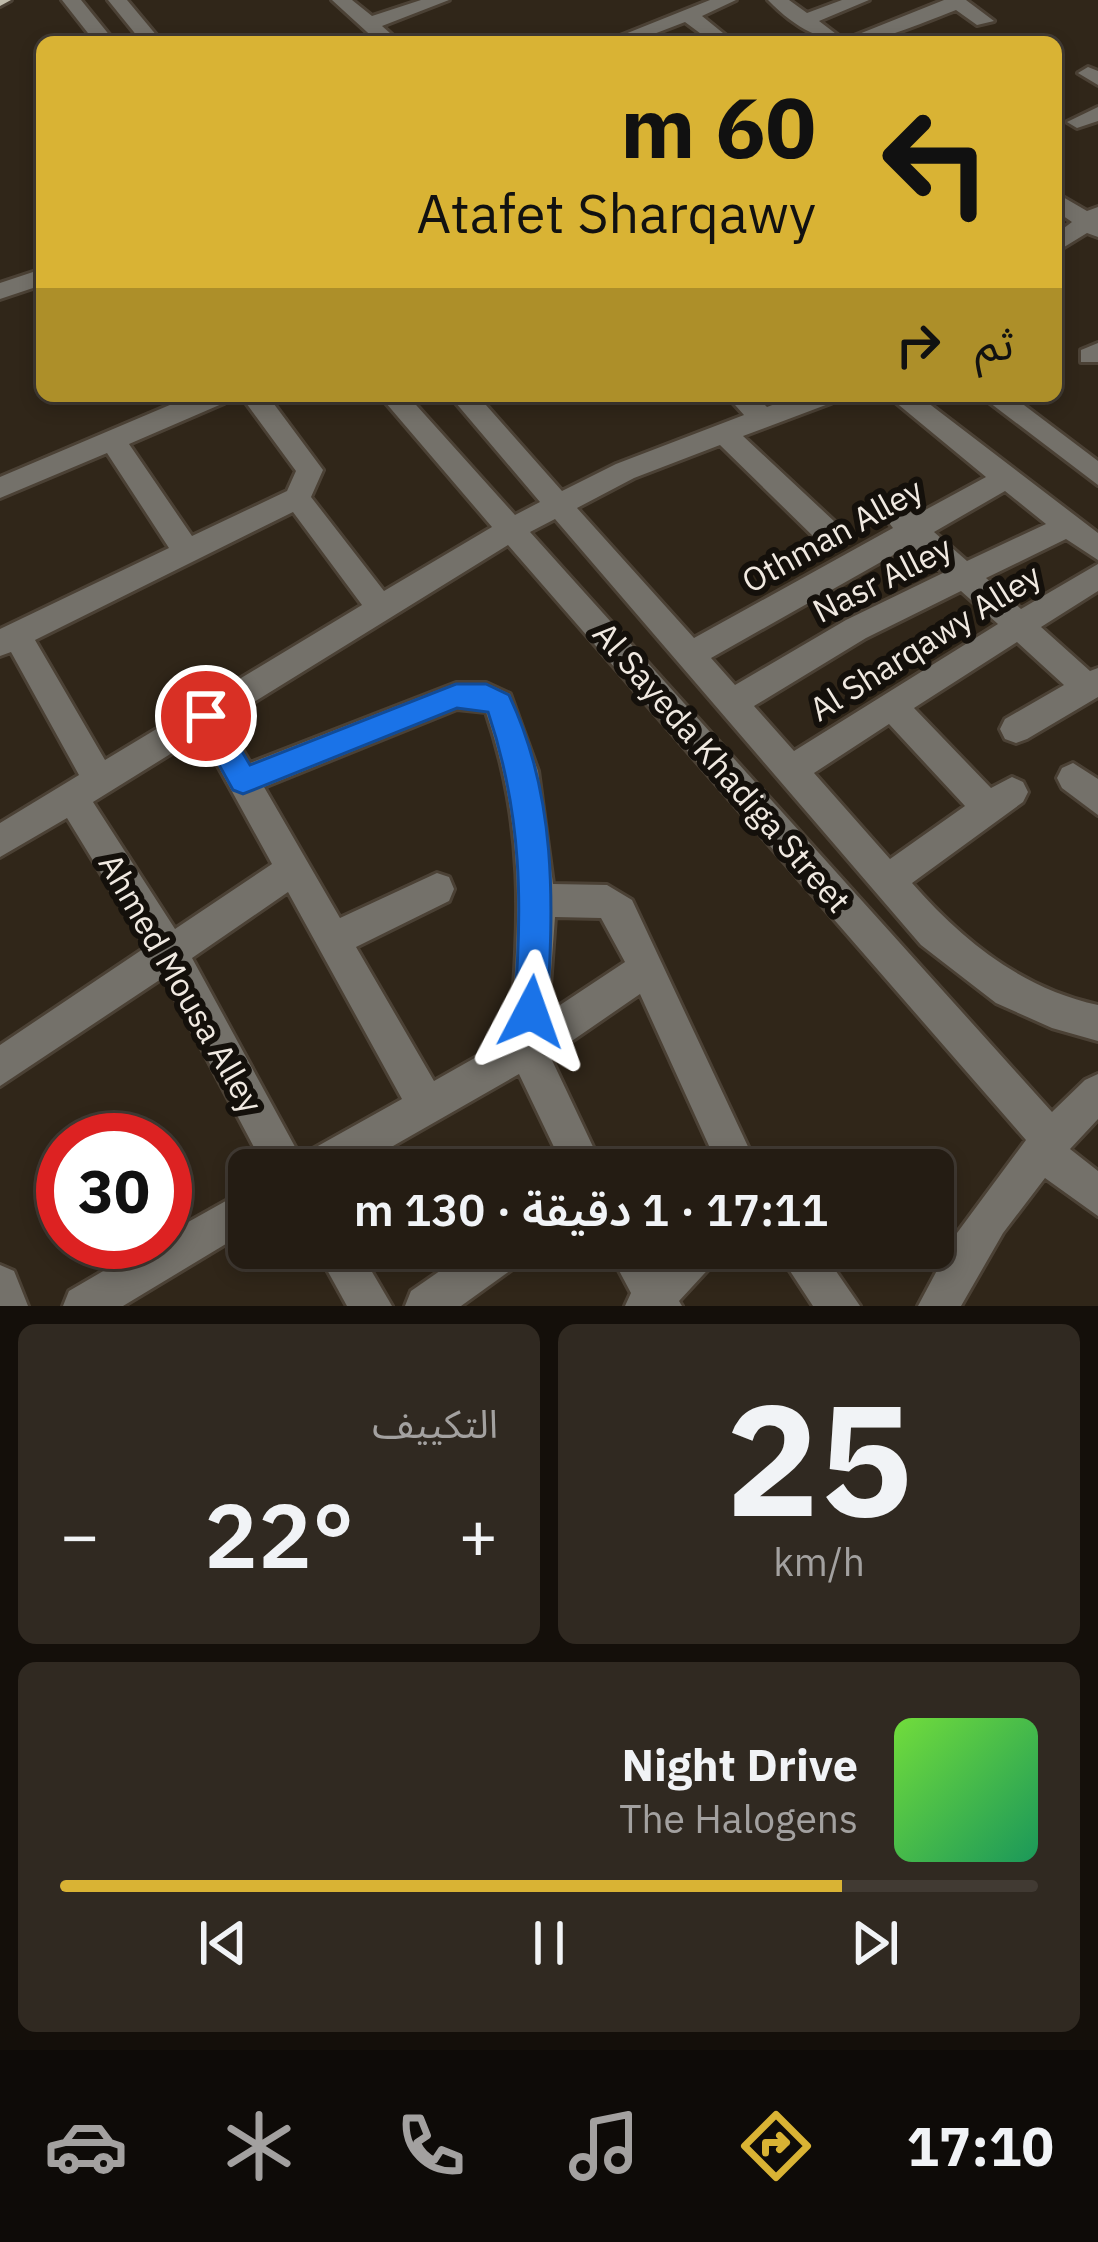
<!DOCTYPE html>
<html lang="ar">
<head>
<meta charset="utf-8">
<style>
	:root { --surface:#241c13; --page:#302921; --text:#f1f3f6; --muted:#a3a1a0; --line:#413a33; --accent:#d9b334 }
	body { margin:0; font-family:"IBM Plex Sans","Noto Sans Arabic",sans-serif; background:var(--page); color:var(--text); direction:rtl; height:100vh; display:flex; flex-direction:column; font-size:45px; white-space:nowrap }
	* { box-sizing:border-box; margin:0 }
	p { font-size:39px; color:var(--muted) }
	.icon { flex:none; width:66px; height:66px; fill:none; stroke:currentColor; stroke-width:2; stroke-linecap:round; stroke-linejoin:round }
	.map { position:relative; height:1306px; overflow:hidden; direction:ltr }
	.side { display:flex; flex-direction:column; gap:18px; padding:18px; background:#140f0a; flex:1 }
	.side>* { flex:none }
	.banner { position:absolute; left:36px; top:36px; width:1026px; height:366px; border-radius:18px; box-shadow:0 6px 18px #0003,0 0 0 3px var(--line); direction:rtl; background:#d9b334; color:#111; overflow:hidden }
	.speed { position:absolute; left:36px; top:1113px; display:flex; gap:24px; font-size:60px; font-weight:700; text-align:center }
	.speed>* { display:grid; place-content:center; width:156px; height:156px; border-radius:50%; background:var(--surface); box-shadow:0 6px 18px #0003,0 0 0 3px var(--line); line-height:1 }
	.speed .limit { border:18px solid #d22; background:#fff; color:#111 }
	.pin { position:absolute; display:grid; place-items:center; width:102px; height:102px; color:#fff; margin:-51px; border:6px solid #fff; border-radius:50%; box-shadow:0 3px 12px #0007 }
	.me { position:absolute; width:132px; margin:-66px; rotate:4deg; stroke-linejoin:round; filter:drop-shadow(0 0 9px #0008) }
	.turn { display:flex; align-items:center; gap:42px; height:252px; padding:0 48px; font-size:54px }
	.turn .icon { width:156px; height:156px; stroke-width:2.5 }
	.turn b { display:block; font-size:84px; line-height:102px }
	.then { display:flex; align-items:center; height:114px; padding:0 48px; background:#0003; gap:24px; font-size:45px }
	.big { font-size:90px; font-weight:600; line-height:1.1 }
	.side .widget { flex:1; display:flex; flex-direction:column; justify-content:center; gap:18px; min-width:0; padding:0 42px; border-radius:18px; background:var(--page) }
	.side .dial { align-items:center; gap:0 }
	.dial b { font-size:156px; line-height:1 }
	.song { display:flex; align-items:center; gap:36px }
	.cover { width:144px; height:144px; border-radius:18px; background:linear-gradient(135deg,hsl(100 70% 55%),hsl(150 70% 35%)) }
	.played { height:12px; border-radius:6px; background:linear-gradient(90deg,var(--accent) 80%,var(--line) 80%) }
	.keys { display:flex; justify-content:space-around; direction:ltr }
	.heat { display:flex; justify-content:space-between; align-items:center; font-size:66px; direction:ltr }
	.side .tiles { flex:1; display:grid; gap:18px; grid-template-columns:1fr 1fr }
	.widget:last-child { grid-column:span 2 }
	.trip { position:absolute; left:228px; top:1149px; width:726px; height:120px; border-radius:18px; background:var(--surface); box-shadow:0 6px 18px #0003,0 0 0 3px var(--line); font-weight:600; line-height:120px; text-align:center; direction:rtl }
	.dock { display:flex; height:192px; justify-content:space-around; align-items:center; background:#0e0b08; color:var(--muted) }
	.dock .icon { width:84px; height:84px }
	.dock .current { color:var(--accent) }
	.dock b { font-size:54px; color:var(--text) }
	.map>svg:first-child { display:block }
	.lines { fill:none; stroke-linecap:round; stroke-linejoin:round }
	.minor-casing { stroke:#4b4135; stroke-width:6 }
	.major-casing { stroke:#4b4135; stroke-width:6 }
	.minor { fill:#74716a; fill-rule:evenodd }
	.major { fill:#c0bbab; fill-rule:evenodd }
	.route { fill:#1a73e8; stroke:#114b97; stroke-width:3 }
	.labels { text-anchor:middle; stroke-width:12; stroke-linejoin:round; paint-order:stroke }
	.street-label { font-size:33px; fill:#f0e9e1; stroke:#14100b }
</style>
</head>
<body>
<div class="map">
<svg width="1098" height="1306" viewBox="0 0 1098 1306">
	<rect width="100%" height="100%" fill="#302619"/>
	<g class="lines">
		<g class="minor-casing">
			<g id="minor">
				<polygon points="62,0 81,0 115,42 95,42"/>
				<polygon points="108,0 127,0 162,42 142,42"/>
				<polygon points="332,0 352,0 372,16 421,0 449,0 382,26 400,42 378,42"/>
				<polygon points="710,0 736,0 702,16 734,42 712,42 685,22 633,42 605,42"/>
				<path d="M768 0H789L807 13 842 0H869L819 21 844 40 944 0H966L994 21 977 25 956 10C880 39 833 67 768 0Z"/>
				<polygon points="926,36 954,36 964,42 916,42"/>
				<polygon points="1088,67 1098,71 1098,85 1078,73"/>
				<polygon points="1098,107 1098,121 1077,128 1067,122"/>
				<polygon points="1056,193 1087,211 1098,207 1098,237 1087,233 1056,252 1056,234 1072,222 1056,211"/>
				<polygon points="42,269 42,285 0,299 0,283"/>
				<polygon points="1098,343 1098,362 1081,362 1081,350"/>
				<path d="M191 396H228L224 403 129 444 192 536 287 491 296 471 241 396H268L323 470 311 497 384 591 492 527 380 396H408L515 515 540 502 450 396H478L562 491 616 464 744 415 727 396H756L767 407 796 396H835L831 403 743 436 836 523 840 531 836 539H816L720 445 634 478 577 508 694 638 893 528 883 515 887 507 897 504 916 515 986 477 888 396H919L1098 533V560L1066 539 986 578 1021 609 1098 564V591L1041 627 1090 671 1098 668V697L1027 739 1016 743 1005 739 1000 729 1005 719 1064 685 1017 642 914 708 991 788 1012 777 1023 782 1028 792 1023 802 912 883C963 941 1021 988 1098 1005V1041L1052 1028 996 1003 921 945 555 519 530 532 1052 1112 1085 1080 1098 1074V1119L1070 1149 1098 1171V1216L1045 1178 1003 1233 961 1306H918L957 1233 1026 1140 508 545 225 720 250 763 456 683H486L510 694 538 771 553 884 607 885 632 900 759 1170H720L640 994 550 1056 604 1170H565L519 1074 351 1170H266L164 977 0 1086V1045L146 947 67 818 0 857V823L79 775 11 652 0 656V629L169 548 107 453 0 498V477ZM1005 491 1046 524 967 561 934 532ZM293 512 362 605 105 760 35 640ZM911 545 943 573 846 620 735 685 711 658ZM961 591 998 624 794 751 754 706 866 638ZM457 709 486 712C525 827 520 920 510 1038L434 1081 356 947 449 901 454 889 449 877 437 873 340 918 264 787ZM889 724 965 806 890 859 814 773ZM201 735 272 864 175 929 93 802ZM288 892 402 1099 300 1156 192 958ZM555 917 601 918 625 962 548 1013Z"/>
				<polygon points="981,396 1012,396 1098,461 1098,485"/>
				<polygon points="1073,763 1098,779 1098,815 1062,788 1057,778 1062,768"/>
				<polygon points="249,1188 249,1230 123,1306 63,1306 69,1291 153,1242 165,1242 165,1235"/>
				<polygon points="315,1248 358,1248 392,1306 347,1306"/>
				<polygon points="473,1248 528,1248 522,1262 461,1306 405,1306 411,1291"/>
				<polygon points="607,1248 650,1248 659,1263 673,1248 721,1248 715,1262 679,1301 682,1306 625,1306 631,1293"/>
				<polygon points="775,1248 820,1248 860,1306 813,1306"/>
				<polygon points="0,1265 14,1271 28,1306 0,1306"/>
			</g>
		</g>
		<g class="major-casing">
			<polygon id="major" points="0,0 11,0 0,6"/>
		</g>
		<use href="#minor" class="minor"/>
		<use href="#major" class="major"/>
	</g>
	<path class="route" d="M456 684H486L509 695C557 796 554 903 547 1012L542 1024 531 1028 519 1024 514 1012C523 906 522 813 488 712L457 708 243 794 233 790 192 716 206 703 216 707 250 765Z"/>
	<g class="labels">
		<g class="street-label">
			<text transform="translate(832 535) rotate(-29)" y="12">Othman Alley</text>
			<text transform="translate(882 579) rotate(-27)" y="12">Nasr Alley</text>
			<text transform="translate(925 642) rotate(-32)" y="12">Al Sharqawy Alley</text>
			<text transform="translate(722 767) rotate(49)" y="12">Al Sayeda Khadiga Street</text>
			<text transform="translate(181 983) rotate(60)" y="12">Ahmed Mousa Alley</text>
		</g>
	</g>
</svg>
<div class="speed"><div class="limit">30</div></div>
<div class="pin" style="left:206px;top:716px;background:#d93025"><svg class="icon" aria-label="arrive" viewBox="0 0 24 24"><path d="M6 21V4h12l-3 4 3 4H6"/></svg></div>
<svg class="me" style="left:531px;top:1012px" viewBox="-20 -20 40 40"><path d="M0-17L14 15 0 8-14 15z" fill="#1a73e8" stroke="#fff" stroke-width="4"/></svg>
<div class="trip">17:11 · 1 دقيقة · 130 m</div>
<div class="banner">
<div class="turn"><svg class="icon" aria-label="left" viewBox="0 0 24 24"><path d="M17 20v-9H6M10 6l-5 5 5 5"/></svg><div><b>60 m</b>Atafet Sharqawy</div></div>
<div class="then">ثم<svg class="icon" aria-label="right" viewBox="0 0 24 24"><path d="M7 20v-9h11M14 6l5 5-5 5"/></svg></div>
</div>
</div>
<section class="side">
<div class="tiles">
<div class="widget dial"><b>25</b><p>km/h</p></div>
<div class="widget"><p>التكييف</p>
<div class="heat"><a>−</a><b class="big">22°</b><a>+</a></div>
</div>
<div class="widget">
<div class="song"><i class="cover"></i><div><b>Night Drive</b><p>The Halogens</p></div></div>
<div class="played"></div>
<div class="keys"><svg class="icon" aria-label="previous" viewBox="0 0 24 24"><path d="M18 5L8 12l10 7zM5 5v14"/></svg><svg class="icon" aria-label="pause" viewBox="0 0 24 24"><path d="M8 5v14M16 5v14"/></svg><svg class="icon" aria-label="next" viewBox="0 0 24 24"><path d="M6 5l10 7-10 7zM19 5v14"/></svg></div>
</div>
</div>
</section>
<nav class="dock">
<b>17:10</b>
<svg class="icon current" aria-label="directions" viewBox="0 0 24 24"><path d="M12 3l9 9-9 9-9-9zM9 14v-3h6M13 9l2 2-2 2"/></svg>
<svg class="icon" aria-label="music" viewBox="0 0 24 24"><path d="M9 18V5l10-2v13"/><circle cx="6" cy="18" r="3"/><circle cx="16" cy="16" r="3"/></svg>
<svg class="icon" aria-label="phone" viewBox="0 0 24 24"><path d="M5 4h4l2 5-3 2q2 4 5 5l2-3 5 2v4C11 20 4 13 5 4z"/></svg>
<svg class="icon" aria-label="climate" viewBox="0 0 24 24"><path d="M12 3v18M4 7l16 10M4 17L20 7"/></svg>
<svg class="icon" aria-label="car" viewBox="0 0 24 24"><path d="M5 17H2v-5l4-1 3-4h7l3 4 3 1v5h-3M9 17h6M6 11h13"/><circle cx="7" cy="17" r="2"/><circle cx="17" cy="17" r="2"/></svg>
</nav>
</body>
</html>
